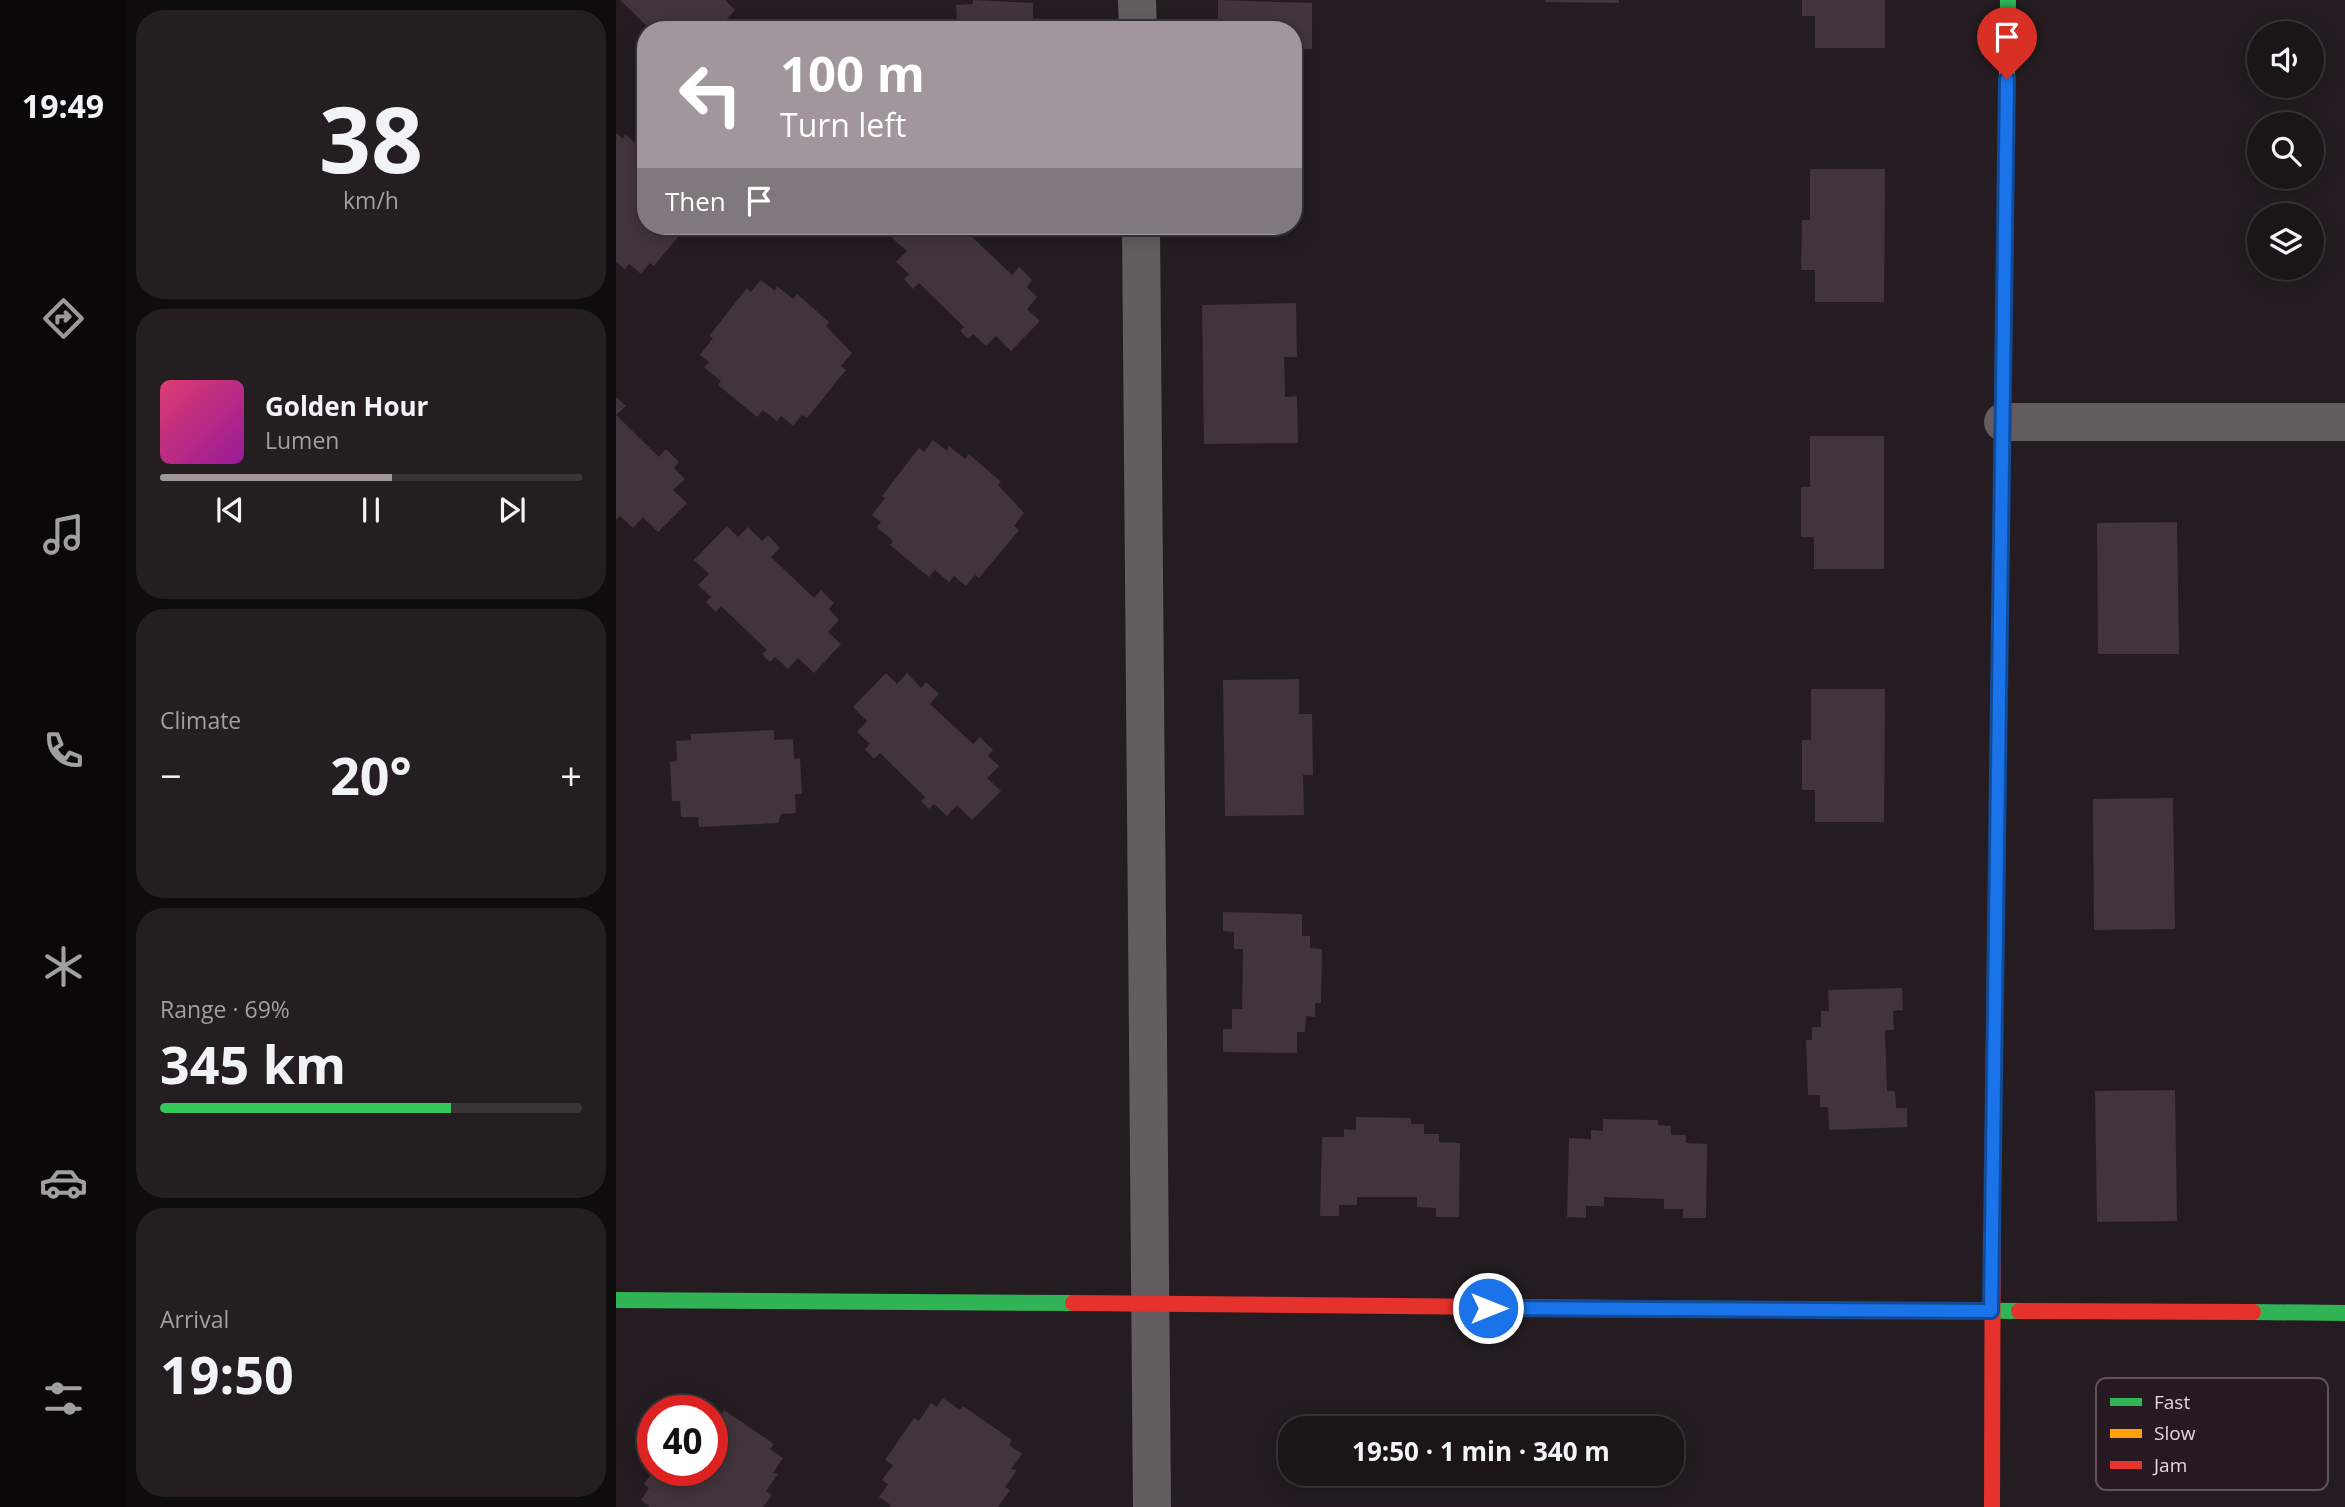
<!DOCTYPE html>
<html lang="en">
<head>
<meta charset="utf-8">
<style>
	:root { --surface:#1b1518; --page:#241e21; --text:#f1f3f6; --muted:#a09fa2; --line:#393437; --accent:#a0969b }
	body { margin:0; font-family:"Open Sans",sans-serif; background:var(--page); color:var(--text); height:100vh; display:flex; flex-direction:column; font-size:26px; white-space:nowrap }
	* { box-sizing:border-box; margin:0 }
	p { font-size:23px; color:var(--muted) }
	.icon { flex:none; width:38px; height:38px; fill:none; stroke:currentColor; stroke-width:2; stroke-linecap:round; stroke-linejoin:round }
	.map { position:relative; flex:1; overflow:hidden }
	.side { display:flex; flex-direction:column; gap:10px; padding:10px; background:#0f0c0d; width:490px }
	.side>* { flex:none }
	.guide { position:absolute; left:21px; top:21px; width:665px; height:214px; border-radius:28px; box-shadow:0 4px 18px #0003,0 0 0 2px var(--line); background:#a0969b; color:#fff; overflow:hidden }
	.buttons { position:absolute; left:1631px; top:21px; display:grid; gap:14px }
	.buttons a { display:grid; place-items:center; width:77px; height:77px; border-radius:50%; background:var(--surface); box-shadow:0 4px 18px #0003,0 0 0 2px var(--line); font-size:35px }
	.speed { position:absolute; left:21px; top:1395px; display:flex; gap:14px; font-size:35px; font-weight:700; text-align:center }
	.speed>* { display:grid; place-content:center; width:91px; height:91px; border-radius:50%; background:var(--surface); box-shadow:0 4px 18px #0003,0 0 0 2px var(--line); line-height:1 }
	.speed .limit { border:10px solid #d22; background:#fff; color:#111 }
	.pin { position:absolute; display:grid; place-items:center; width:60px; height:60px; color:#fff; margin:-72px -30px; border-radius:50% 50% 50% 0; rotate:-45deg; box-shadow:0 0 7px #0007 }
	.pin .icon { rotate:45deg }
	.me { position:absolute; width:77px; margin:-38px; rotate:90deg; stroke-linejoin:round; filter:drop-shadow(0 0 5px #0008) }
	.turn { display:flex; align-items:center; gap:24px; height:147px; padding:0 28px; font-size:32px }
	.turn .icon { width:91px; height:91px; stroke-width:2.5 }
	.turn b { display:block; font-size:49px; line-height:60px }
	.then { display:flex; align-items:center; height:66px; padding:0 28px; background:#0003; gap:14px; font-size:26px }
	.big { font-size:52px; font-weight:700; line-height:1.1 }
	.side .widget { flex:1; display:flex; flex-direction:column; justify-content:center; gap:10px; min-width:0; padding:0 24px; border-radius:28px; background:var(--page) }
	.side .dial { align-items:center; gap:0 }
	.dial b { font-size:91px; line-height:1 }
	.song { display:flex; align-items:center; gap:21px }
	.cover { width:84px; height:84px; border-radius:10px; background:linear-gradient(135deg,hsl(340 70% 55%),hsl(300 70% 35%)) }
	.played { height:7px; border-radius:4px; background:linear-gradient(90deg,var(--accent) 55%,var(--line) 55%) }
	.keys { display:flex; justify-content:space-around; direction:ltr }
	.heat { display:flex; justify-content:space-between; align-items:center; font-size:38px; direction:ltr }
	.charge { height:10px; border-radius:5px; background:linear-gradient(90deg,#34c759 69%,var(--line) 0) }
	.trip { position:absolute; left:662px; top:1416px; width:406px; height:70px; border-radius:28px; background:var(--surface); box-shadow:0 4px 18px #0003,0 0 0 2px var(--line); font-weight:700; line-height:70px; text-align:center }
	main { display:flex; flex:1; min-height:0 }
	.tab-bar { display:flex; flex-direction:column; width:126px; justify-content:space-around; align-items:center; background:#0b080a; color:var(--muted) }
	.tab-bar .icon { width:49px; height:49px }
	.tab-bar .active { color:var(--accent) }
	.tab-bar b { font-size:32px; color:var(--text) }
	.map>svg:first-child { display:block }
	.building { fill:#42343c }
	.lines { fill:none; stroke-linecap:round; stroke-linejoin:round }
	.street { stroke:#635d60; stroke-width:38 }
	.fast { stroke:#30b455; stroke-width:16 }
	.slow { stroke:#ff9f0a; stroke-width:16 }
	.jam { stroke:#e5322d; stroke-width:16 }
	.route-casing { stroke:#114b97; stroke-width:18 }
	.route { stroke:#1a73e8; stroke-width:12 }
	.key { fill:#271921; stroke:#5f5259; stroke-width:2 }
	.key-label { font-size:19px; fill:#e2d7dd }
</style>
</head>
<body>
<main>
<nav class="tab-bar">
<b>19:49</b>
<svg class="icon active" aria-label="directions" viewBox="0 0 24 24"><path d="M12 3l9 9-9 9-9-9zM9 14v-3h6M13 9l2 2-2 2"/></svg>
<svg class="icon" aria-label="music" viewBox="0 0 24 24"><path d="M9 18V5l10-2v13"/><circle cx="6" cy="18" r="3"/><circle cx="16" cy="16" r="3"/></svg>
<svg class="icon" aria-label="phone" viewBox="0 0 24 24"><path d="M5 4h4l2 5-3 2q2 4 5 5l2-3 5 2v4C11 20 4 13 5 4z"/></svg>
<svg class="icon" aria-label="climate" viewBox="0 0 24 24"><path d="M12 3v18M4 7l16 10M4 17L20 7"/></svg>
<svg class="icon" aria-label="car" viewBox="0 0 24 24"><path d="M5 17H2v-5l4-1 3-4h7l3 4 3 1v5h-3M9 17h6M6 11h13"/><circle cx="7" cy="17" r="2"/><circle cx="17" cy="17" r="2"/></svg>
<svg class="icon" aria-label="filters" viewBox="0 0 24 24"><path d="M4 7h16M4 17h16"/><circle cx="9" cy="7" r="2"/><circle cx="15" cy="17" r="2"/></svg>
</nav>
<section class="side">
<div class="widget dial"><b>38</b><p>km/h</p></div>
<div class="widget">
<div class="song"><i class="cover"></i><div><b>Golden Hour</b><p>Lumen</p></div></div>
<div class="played"></div>
<div class="keys"><svg class="icon" aria-label="previous" viewBox="0 0 24 24"><path d="M18 5L8 12l10 7zM5 5v14"/></svg><svg class="icon" aria-label="pause" viewBox="0 0 24 24"><path d="M8 5v14M16 5v14"/></svg><svg class="icon" aria-label="next" viewBox="0 0 24 24"><path d="M6 5l10 7-10 7zM19 5v14"/></svg></div>
</div>
<div class="widget"><p>Climate</p>
<div class="heat"><a>−</a><b class="big">20°</b><a>+</a></div>
</div>
<div class="widget"><p>Range · 69%</p><b class="big">345 km</b><div class="charge"></div></div>
<div class="widget"><p>Arrival</p><b class="big">19:50</b></div>
</section>
<div class="map">
<svg width="1729" height="1507" viewBox="0 0 1729 1507">
	<rect width="100%" height="100%" fill="#241c20"/>
	<g class="building">
		<polygon points="4,0 109,0 119,10 108,22 116,30 35,30"/>
		<polygon points="357,0 417,3 417,19 423,18 423,30 330,30 330,22 341,22 340,5 357,4"/>
		<polygon points="602,0 696,3 696,49 677,50 677,30 602,30"/>
		<polygon points="929,0 1003,0 1003,3 929,2"/>
		<polygon points="1186,0 1269,0 1269,48 1199,48 1199,16 1186,16"/>
		<polygon points="0,133 7,139 9,134 24,147 30,143 30,226 71,226 38,266 34,263 25,274 13,264 9,269 0,262"/>
		<polygon points="1194,169 1269,169 1268,302 1199,302 1199,270 1185,270 1186,220 1194,220"/>
		<polygon points="287,226 362,226 353,234 396,275 403,267 416,280 411,287 421,297 411,309 424,321 395,351 380,336 370,346 357,334 352,339 344,331 348,327 303,283 297,289 288,279 293,274 280,262 291,251 276,238"/>
		<polygon points="145,280 159,291 161,286 177,299 181,294 213,322 210,326 236,353 225,366 230,370 191,418 186,415 177,426 165,416 161,421 147,410 141,417 102,385 105,381 88,367 93,362 84,355 97,338 93,336 131,288 135,292"/>
		<polygon points="680,303 681,357 668,357 669,397 681,396 682,443 588,444 586,305"/>
		<polygon points="0,397 10,406 0,415 43,457 50,449 63,462 58,468 69,479 57,490 71,503 42,532 27,517 17,528 4,516 0,520"/>
		<polygon points="1194,436 1268,436 1268,569 1198,569 1198,537 1185,537 1185,487 1194,487"/>
		<polygon points="317,440 331,451 333,446 349,459 353,454 385,482 382,485 408,513 398,526 403,530 363,578 359,575 350,586 338,576 333,582 319,570 313,577 274,545 277,541 261,527 265,522 256,515 269,498 266,496 303,448 308,452"/>
		<polygon points="1561,522 1563,654 1482,654 1481,523"/>
		<polygon points="111,526 122,537 132,527 146,541 152,535 164,548 155,557 198,598 205,590 218,603 213,609 223,620 212,632 225,644 198,673 182,658 172,669 159,657 154,662 146,654 151,650 105,606 100,612 90,602 95,597 82,585 93,574 78,560"/>
		<polygon points="270,673 281,684 291,673 305,688 310,682 323,694 314,704 357,744 364,737 377,750 372,756 383,766 371,778 385,791 356,820 341,805 331,816 318,804 313,809 305,801 309,797 264,753 258,759 249,749 254,744 241,732 251,721 237,707"/>
		<polygon points="683,679 683,714 696,714 697,775 687,775 688,815 609,816 607,680"/>
		<polygon points="1195,689 1269,689 1268,822 1199,822 1199,790 1186,790 1186,740 1195,740"/>
		<polygon points="158,730 158,740 177,739 178,759 184,758 186,794 179,794 180,813 165,814 162,823 83,827 82,817 65,817 64,801 56,801 54,762 61,761 60,741 75,740 75,734"/>
		<polygon points="1557,798 1559,929 1478,930 1477,799"/>
		<polygon points="607,912 686,914 686,936 694,936 694,948 706,949 705,1003 699,1003 699,1017 690,1016 689,1032 681,1032 681,1053 607,1052 607,1029 616,1029 616,1009 626,1009 627,949 618,949 618,932 607,931"/>
		<polygon points="1286,988 1287,1010 1277,1011 1278,1030 1269,1030 1271,1091 1279,1091 1280,1108 1291,1108 1291,1127 1213,1130 1212,1107 1204,1107 1204,1095 1192,1095 1190,1040 1196,1040 1196,1027 1205,1027 1205,1011 1213,1011 1212,990"/>
		<polygon points="1559,1090 1561,1221 1481,1222 1479,1091"/>
		<polygon points="740,1117 795,1118 795,1124 808,1124 808,1134 823,1134 823,1142 844,1143 843,1217 820,1217 820,1208 801,1207 801,1197 741,1197 741,1205 723,1205 723,1216 704,1216 706,1137 728,1137 728,1129 740,1130"/>
		<polygon points="987,1119 1042,1120 1042,1125 1055,1126 1055,1135 1070,1135 1070,1143 1091,1144 1090,1218 1067,1218 1067,1209 1048,1209 1048,1199 988,1197 988,1206 970,1206 970,1218 951,1217 953,1138 975,1139 975,1130 987,1131"/>
		<polygon points="327,1398 344,1410 347,1406 396,1440 393,1445 406,1454 395,1469 401,1470 389,1487 394,1490 382,1507 273,1507 275,1505 263,1497 272,1484 266,1480 277,1465 269,1460 298,1418 303,1421 315,1403 321,1407"/>
		<polygon points="89,1401 105,1414 108,1410 158,1444 154,1449 167,1458 157,1473 162,1474 150,1491 156,1495 147,1507 34,1507 25,1500 33,1488 28,1484 38,1470 96,1470 96,1410 82,1410"/>
	</g>
	<g class="lines">
		<g class="street">
			<polyline points="521,0 522,30"/>
			<polyline points="525,226 536,1507"/>
			<polyline points="1387,422 1729,422"/>
		</g>
		<g class="fast">
			<polyline points="1384,610 1392,0"/>
			<polyline points="0,1300 457,1303"/>
			<polyline points="882,1307 1403,1311"/>
			<polyline points="1637,1312 1729,1313"/>
		</g>
		<polyline class="slow" points="1377,1120 1384,610"/>
		<g class="jam">
			<polyline points="457,1303 882,1307"/>
			<polyline points="1403,1311 1637,1312"/>
			<polyline points="1376,1507 1377,1120"/>
		</g>
	</g>
	<g class="lines">
		<g class="route-casing">
			<polyline id="route" points="872,1308 1375,1311 1391,79"/>
		</g>
		<use href="#route" class="route"/>
	</g>
	<rect x="1480" y="1378" width="232" height="112" rx="10" class="key"/>
	<rect x="1494" y="1398" width="32" height="8" fill="#30b455"/>
	<rect x="1494" y="1429" width="32" height="9" fill="#ff9f0a"/>
	<rect x="1494" y="1461" width="32" height="8" fill="#e5322d"/>
	<g class="key-label">
		<text x="1538" y="1409">Fast</text>
		<text x="1538" y="1440">Slow</text>
		<text x="1538" y="1472">Jam</text>
	</g>
</svg>
<div class="buttons">
<a><svg class="icon" aria-label="sound" viewBox="0 0 24 24"><path d="M4 9h4l5-4v14l-5-4H4zM17 9q2 3 0 6"/></svg></a>
<a><svg class="icon" aria-label="search" viewBox="0 0 24 24"><circle cx="10" cy="10" r="6"/><path d="M15 15l6 6"/></svg></a>
<a><svg class="icon" aria-label="layers" viewBox="0 0 24 24"><path d="M12 4l9 5-9 5-9-5zM3 14l9 5 9-5"/></svg></a>
</div>
<div class="speed"><div class="limit">40</div></div>
<div class="pin" style="left:1391px;top:79px;background:#d93025"><svg class="icon" aria-label="arrive" viewBox="0 0 24 24"><path d="M6 21V4h12l-3 4 3 4H6"/></svg></div>
<svg class="me" style="left:872px;top:1308px" viewBox="-20 -20 40 40"><circle r="17" fill="#1a73e8" stroke="#fff" stroke-width="3"/><path d="M0-11L8 9 0 5-8 9z" fill="#fff"/></svg>
<div class="trip">19:50 · 1 min · 340 m</div>
<div class="guide">
<div class="turn"><svg class="icon" aria-label="left" viewBox="0 0 24 24"><path d="M17 20v-9H6M10 6l-5 5 5 5"/></svg><div><b>100 m</b>Turn left</div></div>
<div class="then">Then<svg class="icon" aria-label="arrive" viewBox="0 0 24 24"><path d="M6 21V4h12l-3 4 3 4H6"/></svg></div>
</div>
</div>
</main>
</body>
</html>
